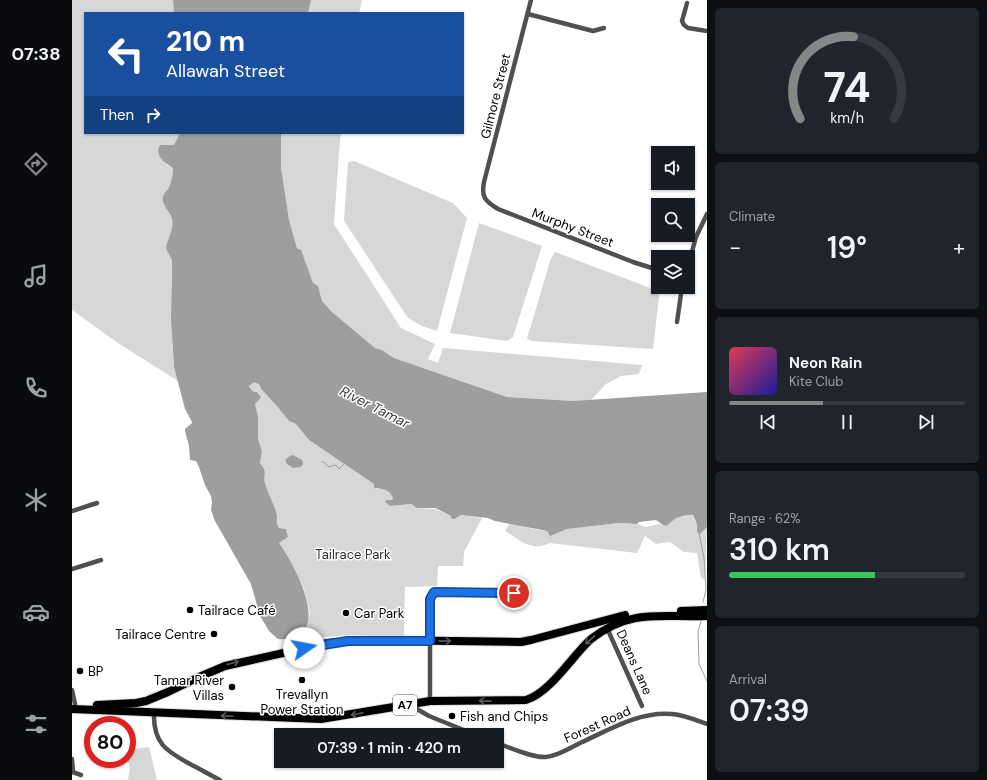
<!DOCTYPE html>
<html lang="en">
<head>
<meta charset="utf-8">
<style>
	:root { --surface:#171b24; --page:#20242c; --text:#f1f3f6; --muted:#9ea1a6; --line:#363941; --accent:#858687 }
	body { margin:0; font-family:"DM Sans",sans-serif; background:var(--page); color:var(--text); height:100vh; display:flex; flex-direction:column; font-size:15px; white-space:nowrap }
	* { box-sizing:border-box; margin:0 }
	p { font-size:13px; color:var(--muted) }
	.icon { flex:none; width:22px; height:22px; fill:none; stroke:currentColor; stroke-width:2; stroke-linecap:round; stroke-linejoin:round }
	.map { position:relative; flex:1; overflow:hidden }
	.sheet { display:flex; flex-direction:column; gap:8px; padding:8px; background:#0d0f14; width:280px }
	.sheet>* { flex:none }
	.hud { position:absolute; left:12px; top:12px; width:380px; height:122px; border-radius:0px; box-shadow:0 1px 3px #0004; background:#1a4fa0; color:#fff; overflow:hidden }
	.fabs { position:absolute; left:579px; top:146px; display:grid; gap:8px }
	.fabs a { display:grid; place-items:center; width:44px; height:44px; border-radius:0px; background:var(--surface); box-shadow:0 1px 3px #0004; font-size:20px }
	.speed { position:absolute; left:12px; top:716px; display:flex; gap:8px; font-size:20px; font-weight:700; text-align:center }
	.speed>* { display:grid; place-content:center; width:52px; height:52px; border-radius:50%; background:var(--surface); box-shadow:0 1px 3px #0004; line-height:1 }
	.speed .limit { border:6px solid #d22; background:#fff; color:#111 }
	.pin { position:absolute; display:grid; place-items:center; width:34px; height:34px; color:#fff; margin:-17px; border:2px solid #fff; border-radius:50%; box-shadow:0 1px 4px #0007 }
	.me { position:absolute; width:44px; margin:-22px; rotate:78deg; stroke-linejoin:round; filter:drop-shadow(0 0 3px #0008) }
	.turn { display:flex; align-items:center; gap:14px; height:84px; padding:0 16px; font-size:18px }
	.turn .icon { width:52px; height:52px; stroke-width:2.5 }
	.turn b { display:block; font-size:28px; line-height:34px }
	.then { display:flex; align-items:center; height:38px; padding:0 16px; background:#0003; gap:8px; font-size:15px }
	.big { font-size:30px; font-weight:600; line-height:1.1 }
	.sheet .tile { flex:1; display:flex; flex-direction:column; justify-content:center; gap:6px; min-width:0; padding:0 14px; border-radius:6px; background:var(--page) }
	.sheet .dial { align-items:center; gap:0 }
	.dial svg { height:104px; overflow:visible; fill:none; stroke:var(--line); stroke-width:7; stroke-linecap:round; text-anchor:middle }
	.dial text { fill:var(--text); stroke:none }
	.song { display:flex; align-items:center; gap:12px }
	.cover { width:48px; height:48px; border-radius:6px; background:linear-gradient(135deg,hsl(350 70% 55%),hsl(240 70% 35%)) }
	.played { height:4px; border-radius:2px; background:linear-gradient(90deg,var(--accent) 40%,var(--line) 40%) }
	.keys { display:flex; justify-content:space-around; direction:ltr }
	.heat { display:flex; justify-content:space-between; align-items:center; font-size:22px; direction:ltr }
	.charge { height:6px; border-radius:3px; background:linear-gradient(90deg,#34c759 62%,var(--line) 0) }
	.trip { position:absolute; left:202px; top:728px; width:230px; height:40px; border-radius:0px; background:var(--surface); box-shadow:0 1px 3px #0004; font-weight:600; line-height:40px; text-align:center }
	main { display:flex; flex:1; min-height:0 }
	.dock { display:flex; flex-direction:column; width:72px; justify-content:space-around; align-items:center; background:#090b0e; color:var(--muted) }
	.dock .icon { width:28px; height:28px }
	.dock .current { color:var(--accent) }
	.dock b { font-size:18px; color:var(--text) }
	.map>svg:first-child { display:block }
	.green { fill:#d7d7d7 }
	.water { fill:#9e9e9e }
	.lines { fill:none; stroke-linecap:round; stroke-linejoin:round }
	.stream { stroke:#9e9e9e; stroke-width:1 }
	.highway-casing { stroke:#dbdbdb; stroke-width:10 }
	.street { stroke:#505050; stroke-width:4.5 }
	.highway { stroke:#000; stroke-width:8 }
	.oneway { stroke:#595959 }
	.route-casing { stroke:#114b97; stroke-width:10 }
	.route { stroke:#1a73e8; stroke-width:7 }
	.poi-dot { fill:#000; stroke:#fff; stroke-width:1.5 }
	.labels { text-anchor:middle; stroke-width:3; stroke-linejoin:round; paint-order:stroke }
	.shield { fill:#fff; stroke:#4c4c4c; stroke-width:1 }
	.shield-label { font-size:12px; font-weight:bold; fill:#000 }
	.street-label { font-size:13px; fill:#000; stroke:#fff }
	.park-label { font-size:13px; fill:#2e2e2e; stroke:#fff }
	.poi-label { font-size:13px; fill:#000; stroke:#fff; text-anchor:start }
	.water-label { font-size:14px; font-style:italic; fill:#3f3f3f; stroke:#fff }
</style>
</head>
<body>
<main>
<nav class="dock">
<b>07:38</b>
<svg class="icon current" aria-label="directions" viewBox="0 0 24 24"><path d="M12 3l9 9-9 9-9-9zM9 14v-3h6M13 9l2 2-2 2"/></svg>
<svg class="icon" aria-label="music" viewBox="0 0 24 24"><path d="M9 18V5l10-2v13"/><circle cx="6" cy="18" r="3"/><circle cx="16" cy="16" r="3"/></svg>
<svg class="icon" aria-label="phone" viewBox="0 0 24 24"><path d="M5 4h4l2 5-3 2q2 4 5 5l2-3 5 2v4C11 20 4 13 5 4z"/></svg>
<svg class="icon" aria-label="climate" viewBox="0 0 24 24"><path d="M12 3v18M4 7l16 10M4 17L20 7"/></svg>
<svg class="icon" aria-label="car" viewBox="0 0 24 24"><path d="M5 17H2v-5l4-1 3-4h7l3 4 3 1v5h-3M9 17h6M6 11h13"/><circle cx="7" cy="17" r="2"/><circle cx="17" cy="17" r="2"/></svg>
<svg class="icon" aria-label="filters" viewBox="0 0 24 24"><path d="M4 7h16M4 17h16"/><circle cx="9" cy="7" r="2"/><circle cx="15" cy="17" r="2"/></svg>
</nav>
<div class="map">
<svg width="635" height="780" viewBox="0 0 635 780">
	<rect width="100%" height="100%" fill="#fff"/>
	<g class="green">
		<path d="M0 0H101L102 13H13V133H108L102 145 97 146 91 145 95 165 101 168C102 179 97 188 91 196L92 205 98 212 100 221V228L94 249 100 260 99 281 100 341 102 367 106 381 46 343 0 310Z"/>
		<polygon points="239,0 290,0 287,13 236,13"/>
		<polygon points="209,133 269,133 267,152 262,224 329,328 363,344 356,359 366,363 371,348 570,365 567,374 549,376 534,384 519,400 501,401 435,397 322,358 310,350 303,348 260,312 250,301 246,286 241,284 229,250 225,248 217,220 209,167"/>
		<polygon points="282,161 381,203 395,218 365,331 350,326 336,318 272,221 276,162"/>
		<polygon points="407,223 470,246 441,337 435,341 378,333"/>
		<polygon points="483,252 581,289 587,296 581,349 460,341 455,339 479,258"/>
		<path d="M181 383C185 382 188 385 189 389L204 405 217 421 224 424 237 440 302 484 304 489C311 488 318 491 321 498L320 500H314L313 502 318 506 339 504 345 508 363 509 379 516 389 515 410 518 392 552 391 566H366L365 586 333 587 332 637 283 635 252 637 246 641 238 642 234 627 238 613 232 589 218 562 207 543 216 537 214 529 207 528C204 524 205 521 205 516 203 505 196 494 193 483 190 475 196 473 188 463L190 451 186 439V422L183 404 184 402 182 392 178 388 177 386Z"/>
		<path d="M619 514 621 515 628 533 635 527 633 579 629 578 625 553 612 552 598 542 584 544 573 536 565 553 478 543C458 552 450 541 433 531L438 523 465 530 475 531 476 533 488 531 495 529 547 523 565 524 574 527 587 524 594 526 604 517H610Z"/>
		<polygon points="77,747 85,780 56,780 58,768 55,759 55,750"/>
	</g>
	<g class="water">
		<polygon points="101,0 239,0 236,13 102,13"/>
		<path d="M108 133H209V167L217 220 225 248 229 250 241 283 246 286 250 301 260 312 303 348 310 350 322 358 435 397 501 401 635 392V527L628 534 625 532C626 525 624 521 621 515 615 514 610 517 604 518L594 526 591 525 584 520 567 522 565 524 547 523 495 529 478 536 475 531 423 521 416 518 389 515 382 519H380L379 516 363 508H345L339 504 318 506 313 502 314 500H320L321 498C317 489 311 489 302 488V484L237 440 224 424 217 421 204 405 189 389C188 385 185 382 181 383L177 386 178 388 182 392H185L189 397 183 404 186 417V439L190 451 188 463C197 474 190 474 193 483 196 494 203 505 205 516 205 521 204 524 207 528L214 529 216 537 207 543C219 560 254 620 226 635 220 638 213 640 206 639L197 631 188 616 179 584 143 521 139 510 140 503 139 496 133 485 127 467 124 461 118 460 117 446 113 431V429L120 423V422L113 409 102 367 99 320 100 260 94 249C95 239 102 230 100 219 99 212 89 205 91 197 91 194 94 192 96 189 99 184 101 175 101 168 94 163 82 157 88 145H102Z"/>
		<polygon points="221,455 230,460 231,464 229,467 221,468 215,464 213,460 218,456"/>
	</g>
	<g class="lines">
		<g class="stream">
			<polyline points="250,462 252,462 257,467 264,465 267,469 272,464"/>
			<polyline points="627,533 632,558 634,590 631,602"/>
			<polyline points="629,621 626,631 627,664 635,681"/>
		</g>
		<g class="highway-casing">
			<g id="highway">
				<polyline points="609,611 635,610"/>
				<polyline points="25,705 64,703 74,701 96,692 127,677 153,666 256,643 276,641 303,640 449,642 459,640 553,615"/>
				<path d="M0 709 249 719 358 701 454 700C478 693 500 656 519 639 559 608 589 618 635 616"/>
			</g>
		</g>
		<g class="street">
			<path d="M459 0 412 182C409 197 413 201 426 209L561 262 586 270"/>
			<polyline points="615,3 610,21 612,25 616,28 635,31"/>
			<polyline points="456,14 521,31 532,28"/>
			<polyline points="616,266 624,237 635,214"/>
			<polyline points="605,322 610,287"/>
			<polyline points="0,511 25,503"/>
			<polyline points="0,569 29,560"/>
			<polyline points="535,628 570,706"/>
			<polyline points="0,690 3,704"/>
			<polyline points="358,701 358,599 361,594 364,592 442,593"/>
			<polyline points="338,705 357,716 404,735"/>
			<path d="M82 713C81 743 94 751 118 764 128 769 138 775 148 780"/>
			<path d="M425 743C439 748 460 758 474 757 486 756 498 748 508 743 537 730 567 711 600 714 612 715 624 720 635 724"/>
			<polyline points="0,759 1,772"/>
			<polyline points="0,772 9,775"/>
		</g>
		<use href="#highway" class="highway"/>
	</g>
	<defs><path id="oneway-shaft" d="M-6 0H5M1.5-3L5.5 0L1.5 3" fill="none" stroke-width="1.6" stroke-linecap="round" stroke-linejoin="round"/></defs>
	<g class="oneway">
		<use href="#oneway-shaft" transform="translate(518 640) rotate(139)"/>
		<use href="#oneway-shaft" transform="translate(373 641) rotate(1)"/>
		<use href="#oneway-shaft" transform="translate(161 663) rotate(-15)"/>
		<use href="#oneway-shaft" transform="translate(413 701) rotate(-179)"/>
		<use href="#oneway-shaft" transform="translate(285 714) rotate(169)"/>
		<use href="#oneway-shaft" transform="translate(155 716) rotate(-177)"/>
	</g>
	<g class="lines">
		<g class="route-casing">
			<polyline id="route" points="232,648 276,641 358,641 358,599 362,592 442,593"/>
		</g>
		<use href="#route" class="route"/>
	</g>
	<g class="poi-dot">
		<circle cx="118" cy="610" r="4"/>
		<circle cx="274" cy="613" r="4"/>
		<circle cx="142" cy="634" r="4"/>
		<circle cx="8" cy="671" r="4"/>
		<circle cx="230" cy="680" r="4"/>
		<circle cx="160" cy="687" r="4"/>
		<circle cx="380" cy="716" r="4"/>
	</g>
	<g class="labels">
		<rect class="shield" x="321" y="695" width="24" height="20" rx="3"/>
		<g class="shield-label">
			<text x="333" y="709">A7</text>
		</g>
		<g class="street-label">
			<text transform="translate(423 96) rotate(-76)" y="5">Gilmore Street</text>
			<text transform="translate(501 227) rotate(21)" y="5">Murphy Street</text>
			<text transform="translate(563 662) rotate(66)" y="5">Deans Lane</text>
			<text transform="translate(525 724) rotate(-24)" y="5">Forest Road</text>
		</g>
		<g class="park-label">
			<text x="281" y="559">Tailrace Park</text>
		</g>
		<g class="poi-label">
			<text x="126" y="615">Tailrace Café</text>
			<text x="282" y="618">Car Park</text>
			<text x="134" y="639" text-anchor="end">Tailrace Centre</text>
			<text x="16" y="676">BP</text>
			<text x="152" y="685" text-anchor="end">Tamar River<tspan x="152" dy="15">Villas</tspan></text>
			<text x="230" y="699" text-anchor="middle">Trevallyn<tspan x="230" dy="15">Power Station</tspan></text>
			<text x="388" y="721">Fish and Chips</text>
		</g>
		<g class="water-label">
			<text transform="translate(303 407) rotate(27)" y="5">River Tamar</text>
		</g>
	</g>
</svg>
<div class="fabs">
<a><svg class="icon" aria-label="sound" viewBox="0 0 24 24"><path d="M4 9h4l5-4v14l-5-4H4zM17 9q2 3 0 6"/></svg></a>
<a><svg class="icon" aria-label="search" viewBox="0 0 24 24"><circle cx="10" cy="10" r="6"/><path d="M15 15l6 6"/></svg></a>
<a><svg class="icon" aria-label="layers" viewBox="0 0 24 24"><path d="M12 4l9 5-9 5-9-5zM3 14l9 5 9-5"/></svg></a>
</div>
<div class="speed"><div class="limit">80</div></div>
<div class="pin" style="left:442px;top:593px;background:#d93025"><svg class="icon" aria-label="arrive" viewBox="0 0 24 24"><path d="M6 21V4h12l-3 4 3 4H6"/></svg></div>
<svg class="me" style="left:232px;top:648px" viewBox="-20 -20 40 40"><circle r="19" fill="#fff"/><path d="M0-13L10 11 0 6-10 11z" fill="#1a73e8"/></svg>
<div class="trip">07:39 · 1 min · 420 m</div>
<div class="hud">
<div class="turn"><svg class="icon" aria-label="left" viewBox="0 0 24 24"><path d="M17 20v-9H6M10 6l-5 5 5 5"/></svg><div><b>210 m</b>Allawah Street</div></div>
<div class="then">Then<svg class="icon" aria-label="right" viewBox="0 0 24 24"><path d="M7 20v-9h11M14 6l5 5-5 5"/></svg></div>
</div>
</div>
<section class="sheet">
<div class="tile dial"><svg viewBox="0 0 100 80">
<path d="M14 69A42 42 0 1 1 86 69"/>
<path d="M14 69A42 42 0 0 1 55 6" stroke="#858687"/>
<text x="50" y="56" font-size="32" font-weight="700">74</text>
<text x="50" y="72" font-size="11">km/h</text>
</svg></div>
<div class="tile"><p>Climate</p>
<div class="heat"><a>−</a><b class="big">19°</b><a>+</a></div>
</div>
<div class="tile">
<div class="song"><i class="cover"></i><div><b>Neon Rain</b><p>Kite Club</p></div></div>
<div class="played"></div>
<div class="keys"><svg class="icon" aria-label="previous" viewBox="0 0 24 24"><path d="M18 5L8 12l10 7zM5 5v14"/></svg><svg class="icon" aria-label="pause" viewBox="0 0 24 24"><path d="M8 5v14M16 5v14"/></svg><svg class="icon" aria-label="next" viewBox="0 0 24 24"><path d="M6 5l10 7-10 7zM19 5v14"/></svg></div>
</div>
<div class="tile"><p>Range · 62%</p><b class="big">310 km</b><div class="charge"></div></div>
<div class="tile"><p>Arrival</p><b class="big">07:39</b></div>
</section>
</main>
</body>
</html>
